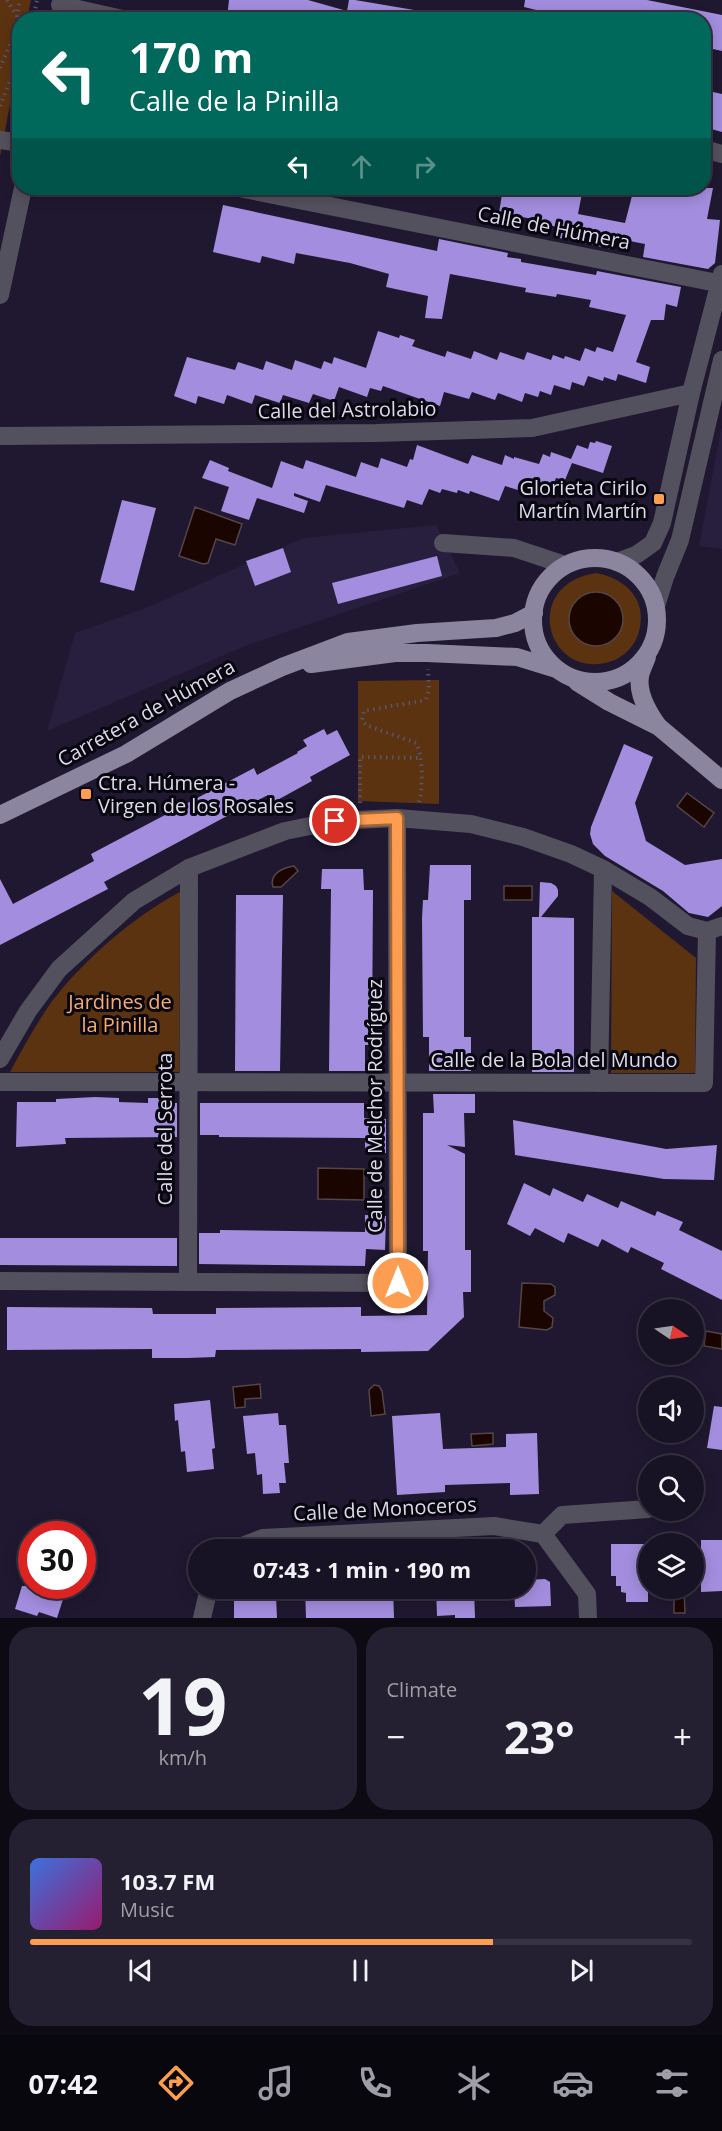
<!DOCTYPE html>
<html lang="en">
<head>
<meta charset="utf-8">
<style>
	:root { --surface:#171224; --page:#242031; --text:#f1f3f6; --muted:#9e9ea6; --line:#363241; --accent:#fc9d52 }
	body { margin:0; font-family:"Open Sans",sans-serif; background:var(--page); color:var(--text); height:100vh; display:flex; flex-direction:column; font-size:22px; white-space:nowrap }
	* { box-sizing:border-box; margin:0 }
	p { font-size:20px; color:var(--muted) }
	.icon { flex:none; width:33px; height:33px; fill:none; stroke:currentColor; stroke-width:2; stroke-linecap:round; stroke-linejoin:round }
	.map { position:relative; height:1618px; overflow:hidden }
	.details { display:flex; flex-direction:column; gap:9px; padding:9px; background:#0d0a14; flex:1 }
	.details>* { flex:none }
	.hud { position:absolute; left:12px; top:12px; width:699px; height:183px; border-radius:24px; box-shadow:0 3px 15px #0003,0 0 0 2px var(--line); background:#00695c; color:#fff; overflow:hidden }
	.needle { width:39px; rotate:103deg }
	.tools { position:absolute; left:638px; top:1299px; display:grid; gap:12px }
	.tools a { display:grid; place-items:center; width:66px; height:66px; border-radius:50%; background:var(--surface); box-shadow:0 3px 15px #0003,0 0 0 2px var(--line); font-size:30px }
	.speed { position:absolute; left:18px; top:1521px; display:flex; gap:12px; font-size:30px; font-weight:700; text-align:center }
	.speed>* { display:grid; place-content:center; width:78px; height:78px; border-radius:50%; background:var(--surface); box-shadow:0 3px 15px #0003,0 0 0 2px var(--line); line-height:1 }
	.speed .limit { border:9px solid #d22; background:#fff; color:#111 }
	.pin { position:absolute; display:grid; place-items:center; width:51px; height:51px; color:#fff; margin:-26px; border:3px solid #fff; border-radius:50%; box-shadow:0 2px 6px #0007 }
	.me { position:absolute; width:66px; margin:-33px; rotate:0deg; stroke-linejoin:round; filter:drop-shadow(0 0 4px #0008) }
	.turn { display:flex; align-items:center; gap:21px; height:126px; padding:0 18px; font-size:27px }
	.turn .icon { width:78px; height:78px; stroke-width:2.5 }
	.turn b { display:block; font-size:42px; line-height:51px }
	.lanes { display:flex; align-items:center; height:57px; padding:0 18px; background:#0003; justify-content:center; gap:30px; direction:ltr }
	.lanes .off { opacity:.35 }
	.big { font-size:45px; font-weight:700; line-height:1.1 }
	.details .tile { flex:1; display:flex; flex-direction:column; justify-content:center; gap:9px; min-width:0; padding:0 21px; border-radius:24px; background:var(--page) }
	.details .dial { align-items:center; gap:0 }
	.dial b { font-size:78px; line-height:1 }
	.song { display:flex; align-items:center; gap:18px }
	.cover { width:72px; height:72px; border-radius:9px; background:linear-gradient(135deg,hsl(220 70% 55%),hsl(320 70% 35%)) }
	.played { height:6px; border-radius:3px; background:linear-gradient(90deg,var(--accent) 70%,var(--line) 70%) }
	.keys { display:flex; justify-content:space-around; direction:ltr }
	.heat { display:flex; justify-content:space-between; align-items:center; font-size:33px; direction:ltr }
	.details .tiles { flex:1; display:grid; gap:9px; grid-template-columns:1fr 1fr }
	.tile:last-child { grid-column:span 2 }
	.trip { position:absolute; left:188px; top:1539px; width:348px; height:60px; border-radius:30px; background:var(--surface); box-shadow:0 3px 15px #0003,0 0 0 2px var(--line); font-weight:700; line-height:60px; text-align:center }
	.menu { display:flex; height:96px; justify-content:space-around; align-items:center; background:#09070e; color:var(--muted) }
	.menu .icon { width:42px; height:42px }
	.menu .current { color:var(--accent) }
	.menu b { font-size:27px; color:var(--text) }
	.map>svg:first-child { display:block }
	.built { fill:#281f3e }
	.green { fill:#5c3310; fill-rule:evenodd }
	.water { fill:#1a0500; stroke:#544546; stroke-width:1.5 }
	.building { fill:#a38dde }
	.lines { fill:none; stroke-linecap:round; stroke-linejoin:round }
	.path { stroke:#5a546a; stroke-width:4; stroke-dasharray:1.5 4.5; stroke-linecap:butt }
	.minor { stroke:#54515e; stroke-width:18 }
	.major { stroke:#8b859f; stroke-width:18 }
	.route-casing { stroke:#a46635; stroke-width:15 }
	.route { stroke:#fc9d52; stroke-width:10 }
	.poi-dot { fill:#fc9d52; stroke:#08060f; stroke-width:2 }
	.labels { text-anchor:middle; stroke-width:6; stroke-linejoin:round; paint-order:stroke }
	.street-label { font-size:20px; fill:#ddd9ea; stroke:#08060f }
	.poi-label { font-size:20px; fill:#ddd9ea; stroke:#08060f; text-anchor:end }
	.park-label { font-size:20px; fill:#f9ab70; stroke:#08060f }
</style>
</head>
<body>
<div class="map">
<svg width="722" height="1618" viewBox="0 0 722 1618">
	<rect width="100%" height="100%" fill="#1f1830"/>
	<g class="built">
		<polygon points="721,429 722,429 722,549 699,546"/>
		<polygon points="436,525 460,573 250,644 47,731 75,633 146,608 304,538"/>
	</g>
	<g class="green">
		<polygon points="0,0 31,0 27,19 20,20 19,57 0,157"/>
		<path d="M596 573C628 579 649 602 638 635 634 646 624 657 612 661 548 683 519 585 596 573ZM595 592C618 596 629 616 616 637L578 639 569 624 586 594Z"/>
		<polygon points="439,680 439,804 358,801 358,681"/>
		<polygon points="612,891 696,958 695,1073 611,1073"/>
		<path d="M180 892 179 1072H10C23 1048 37 1022 53 1000 86 958 133 917 180 892Z"/>
	</g>
	<g class="water">
		<polygon points="195,507 242,524 235,545 216,539 208,563 203,564 179,556"/>
		<circle cx="596" cy="619" r="27"/>
		<polygon points="687,793 714,813 704,827 677,806"/>
		<path d="M294 866 298 871 281 887H273C269 874 282 868 294 866Z"/>
		<rect x="504" y="886" width="28" height="14"/>
		<polygon points="318,1168 364,1169 364,1200 318,1199"/>
		<polygon points="522,1283 551,1284 555,1287 555,1295 544,1301 544,1311 553,1318 552,1327 547,1330 519,1327"/>
		<polygon points="706,1331 722,1334 722,1349 704,1346"/>
		<polygon points="260,1384 261,1398 245,1399 245,1407 235,1408 233,1387"/>
		<polygon points="374,1385 379,1386 382,1391 385,1414 371,1416 369,1390"/>
		<polygon points="493,1433 493,1444 472,1446 471,1434"/>
		<polygon points="674,1589 684,1589 685,1613 674,1613"/>
	</g>
	<g class="building">
		<polygon points="229,0 308,0 347,11 349,0 355,0 420,11 419,20 227,18"/>
		<polygon points="525,0 647,0 722,15 722,51 704,47 704,20 577,20 524,7"/>
		<polygon points="704,90 722,94 722,132 704,127"/>
		<polygon points="503,188 520,188 538,192 539,188 583,188 578,214 625,223 634,188 713,188 707,219 720,220 715,263 708,269 643,257 645,244 614,238 612,249 555,237 557,227 533,221 533,219 499,213"/>
		<polygon points="223,205 437,251 439,239 508,253 507,257 521,259 521,262 596,275 597,271 681,287 677,307 666,304 664,320 651,320 636,362 650,367 646,383 618,374 616,381 604,377 603,381 588,376 584,386 572,382 570,390 554,385 551,395 540,391 538,397 525,393 522,402 498,393 495,400 472,392 469,399 444,392 440,406 383,386 381,391 370,388 367,397 339,387 334,401 313,394 309,403 283,395 280,403 255,395 252,404 227,395 224,404 198,396 196,404 174,396 187,357 235,370 238,362 263,370 266,361 292,370 295,360 321,369 324,361 332,364 334,357 366,368 378,331 399,338 400,335 415,340 412,346 445,357 447,351 471,359 474,351 497,360 500,352 524,360 527,352 551,360 553,355 564,359 565,356 580,361 585,348 595,352 597,347 613,352 626,315 589,307 591,300 557,294 556,297 525,292 526,288 450,274 442,319 425,318 428,296 386,287 389,274 350,263 296,253 294,264 262,256 260,263 213,252"/>
		<polygon points="596,441 612,446 603,473 572,463 565,480 556,478 552,489 532,483 528,493 505,486 499,501 470,491 469,494 458,490 457,493 442,489 440,493 429,489 422,505 407,500 404,508 326,485 320,502 294,493 294,496 308,501 304,513 257,498 249,520 221,511 229,487 202,478 210,460 229,468 228,471 272,488 281,461 303,469 306,460 356,477 361,462 378,468 381,458 407,467 410,459 413,460 417,445 468,464 472,455 502,465 505,455 514,459 514,457 539,464 543,454 550,457 551,452 571,459 577,445 588,449 590,442 595,443"/>
		<polygon points="122,500 156,508 134,591 100,582"/>
		<polygon points="283,548 291,572 255,586 246,561"/>
		<polygon points="437,556 442,576 338,604 332,583"/>
		<polygon points="324,729 327,735 337,730 350,755 310,777 312,781 272,803 268,795 227,816 104,882 108,889 0,945 0,879 13,904 94,861 91,854 254,768 257,775 298,753 297,752 307,746 303,740"/>
		<polygon points="624,744 653,757 635,803 646,841 685,865 722,859 722,906 708,917 689,913 663,891 605,856 593,844 590,834 591,827"/>
		<polygon points="430,865 471,865 471,900 464,900 464,1037 471,1037 471,1071 429,1071 429,1037 423,1037 422,918 423,900 428,900"/>
		<polygon points="322,869 363,869 364,890 373,890 372,1045 365,1045 365,1071 329,1071 331,889 321,889"/>
		<polygon points="540,882 551,883 556,886 558,890 558,896 541,917 574,918 574,1072 532,1072 532,917 539,917"/>
		<polygon points="236,895 283,895 280,1071 235,1071"/>
		<polygon points="433,1094 475,1094 475,1113 464,1113 465,1147 447,1145 465,1154 465,1250 471,1250 471,1292 463,1292 464,1317 428,1351 361,1352 361,1349 216,1350 215,1357 188,1358 152,1358 152,1349 7,1350 7,1307 152,1308 153,1314 216,1314 216,1308 361,1307 361,1316 427,1315 428,1251 423,1251 423,1113 434,1113"/>
		<polygon points="95,1097 119,1098 119,1102 148,1103 148,1098 165,1098 165,1103 177,1103 177,1137 65,1138 66,1144 16,1147 17,1102 56,1102 56,1099"/>
		<polygon points="200,1103 364,1103 364,1118 386,1119 386,1153 365,1153 365,1138 219,1137 219,1135 200,1135"/>
		<polygon points="513,1120 666,1149 717,1145 714,1180 664,1179 515,1155"/>
		<polygon points="524,1183 550,1196 553,1188 583,1202 587,1194 618,1208 621,1201 655,1216 657,1211 683,1222 679,1230 722,1251 722,1300 661,1269 664,1263 631,1247 628,1253 602,1239 598,1247 568,1233 564,1243 535,1228 530,1236 507,1224"/>
		<polygon points="365,1215 386,1216 385,1250 366,1249 365,1266 199,1264 199,1233 220,1233 220,1230 365,1232"/>
		<polygon points="0,1238 177,1238 177,1266 0,1265"/>
		<polygon points="210,1400 215,1448 212,1449 214,1469 187,1472 185,1451 181,1452 178,1420 175,1421 174,1404"/>
		<polygon points="714,1406 722,1407 722,1450 707,1448"/>
		<polygon points="278,1413 279,1425 286,1425 289,1463 284,1463 286,1483 279,1483 280,1493 263,1494 262,1474 257,1475 255,1453 247,1454 243,1416"/>
		<polygon points="440,1413 443,1449 506,1447 506,1434 537,1433 539,1494 510,1495 510,1483 445,1485 445,1492 397,1495 392,1416"/>
		<polygon points="701,1540 722,1540 722,1591 701,1592 701,1576 693,1577 693,1560 701,1560"/>
		<polygon points="611,1544 648,1544 648,1602 626,1602 626,1593 621,1592 621,1586 616,1586 616,1576 611,1576"/>
		<polygon points="545,1579 550,1582 551,1606 515,1607 514,1588 525,1588 525,1580"/>
		<polygon points="22,1586 62,1586 60,1592 65,1593 57,1618 39,1612 37,1616 15,1609"/>
		<polygon points="249,1588 273,1588 273,1597 276,1596 277,1618 234,1618 234,1597 250,1597"/>
		<polygon points="305,1588 328,1588 329,1596 360,1595 359,1588 393,1588 394,1618 306,1618"/>
		<polygon points="436,1588 474,1588 475,1618 455,1618 455,1615 437,1616"/>
	</g>
	<g class="lines">
		<g class="path">
			<polyline points="7,0 17,16"/>
			<polyline points="33,20 37,0"/>
			<polyline points="0,68 13,38 20,0"/>
			<polyline points="0,106 20,56"/>
			<path d="M419 802C423 788 423 755 416 743L366 725 362 720 364 711 421 701 426 699 429 690 428 669"/>
			<polyline points="360,803 360,757 420,758"/>
		</g>
		<g class="minor">
			<polyline points="60,5 127,20"/>
			<polyline points="0,140 20,143"/>
			<polyline points="704,149 722,154"/>
			<polyline points="239,188 722,284"/>
			<polyline points="0,295 23,188"/>
			<polyline points="0,436 376,433 532,428 691,393"/>
			<polyline points="443,543 514,548 565,565"/>
			<polyline points="617,562 636,555 653,543 662,523 691,393 722,274"/>
			<polyline points="656,606 665,577 680,540 722,360"/>
			<polyline points="0,1059 28,1011 59,969 134,901 189,868 285,831 335,821 397,818 471,824 523,837 571,854 603,869 650,897 688,926 707,931 722,926"/>
			<polyline points="0,1082 704,1083 707,931"/>
			<polyline points="599,1083 603,869"/>
			<polyline points="0,1281 398,1283 397,818"/>
			<polyline points="188,1282 189,868"/>
			<polyline points="543,1534 562,1515 648,1509"/>
			<polyline points="232,1550 263,1538 494,1526 543,1534 587,1594 588,1618"/>
			<polyline points="202,1618 209,1588"/>
		</g>
		<g class="major">
			<circle cx="595" cy="620" r="62"/>
			<path d="M647 657C645 663 641 670 640 676 637 694 648 712 658 726"/>
			<polyline points="311,664 395,653 427,653 517,657 556,669"/>
			<polyline points="577,682 609,702 659,727 722,780"/>
			<polyline points="0,815 126,754 230,691 282,667 348,642 417,633 496,628 515,623 534,613"/>
		</g>
	</g>
	<g class="lines">
		<g class="route-casing">
			<polyline id="route" points="335,821 397,818 398,1283"/>
		</g>
		<use href="#route" class="route"/>
	</g>
	<g class="poi-dot">
		<rect x="653" y="493" width="12" height="12" rx="3"/>
		<rect x="80" y="788" width="12" height="12" rx="3"/>
	</g>
	<g class="labels">
		<g class="street-label">
			<text transform="translate(554 228) rotate(11)" y="7">Calle de Húmera</text>
			<text transform="translate(347 410) rotate(-1)" y="7">Calle del Astrolabio</text>
			<text transform="translate(146 713) rotate(-29)" y="7">Carretera de Húmera</text>
			<text x="554" y="1067">Calle de la Bola del Mundo</text>
			<text transform="translate(375 1106) rotate(-90)" y="7">Calle de Melchor Rodríguez</text>
			<text transform="translate(165 1129) rotate(-90)" y="7">Calle del Serrota</text>
			<text transform="translate(385 1509) rotate(-3)" y="7">Calle de Monoceros</text>
		</g>
		<g class="poi-label">
			<text x="647" y="495">Glorieta Cirilo<tspan x="647" dy="23">Martín Martín</tspan></text>
			<text x="98" y="790" text-anchor="start">Ctra. Húmera -<tspan x="98" dy="23">Virgen de los Rosales</tspan></text>
		</g>
		<g class="park-label">
			<text x="120" y="1009">Jardines de<tspan x="120" dy="23">la Pinilla</tspan></text>
		</g>
	</g>
</svg>
<div class="tools">
<a><svg class="needle" viewBox="-14 -14 28 28"><path d="M0-13l5 13h-10z" fill="#e53935"/><path d="M0 13l5-13h-10z" fill="#9e9ea6"/></svg></a>
<a><svg class="icon" aria-label="sound" viewBox="0 0 24 24"><path d="M4 9h4l5-4v14l-5-4H4zM17 9q2 3 0 6"/></svg></a>
<a><svg class="icon" aria-label="search" viewBox="0 0 24 24"><circle cx="10" cy="10" r="6"/><path d="M15 15l6 6"/></svg></a>
<a><svg class="icon" aria-label="layers" viewBox="0 0 24 24"><path d="M12 4l9 5-9 5-9-5zM3 14l9 5 9-5"/></svg></a>
</div>
<div class="speed"><div class="limit">30</div></div>
<div class="pin" style="left:335px;top:821px;background:#d93025"><svg class="icon" aria-label="arrive" viewBox="0 0 24 24"><path d="M6 21V4h12l-3 4 3 4H6"/></svg></div>
<svg class="me" style="left:398px;top:1283px" viewBox="-20 -20 40 40"><circle r="17" fill="#fc9d52" stroke="#fff" stroke-width="3"/><path d="M0-11L8 9 0 5-8 9z" fill="#fff"/></svg>
<div class="trip">07:43 · 1 min · 190 m</div>
<div class="hud">
<div class="turn"><svg class="icon" aria-label="left" viewBox="0 0 24 24"><path d="M17 20v-9H6M10 6l-5 5 5 5"/></svg><div><b>170 m</b>Calle de la Pinilla</div></div>
<div class="lanes"><svg class="icon" aria-label="left" viewBox="0 0 24 24"><path d="M17 20v-9H6M10 6l-5 5 5 5"/></svg><svg class="icon off" aria-label="ahead" viewBox="0 0 24 24"><path d="M12 20V5M6 11l6-6 6 6"/></svg><svg class="icon off" aria-label="right" viewBox="0 0 24 24"><path d="M7 20v-9h11M14 6l5 5-5 5"/></svg></div>
</div>
</div>
<section class="details">
<div class="tiles">
<div class="tile dial"><b>19</b><p>km/h</p></div>
<div class="tile"><p>Climate</p>
<div class="heat"><a>−</a><b class="big">23°</b><a>+</a></div>
</div>
<div class="tile">
<div class="song"><i class="cover"></i><div><b>103.7 FM</b><p>Music</p></div></div>
<div class="played"></div>
<div class="keys"><svg class="icon" aria-label="previous" viewBox="0 0 24 24"><path d="M18 5L8 12l10 7zM5 5v14"/></svg><svg class="icon" aria-label="pause" viewBox="0 0 24 24"><path d="M8 5v14M16 5v14"/></svg><svg class="icon" aria-label="next" viewBox="0 0 24 24"><path d="M6 5l10 7-10 7zM19 5v14"/></svg></div>
</div>
</div>
</section>
<nav class="menu">
<b>07:42</b>
<svg class="icon current" aria-label="directions" viewBox="0 0 24 24"><path d="M12 3l9 9-9 9-9-9zM9 14v-3h6M13 9l2 2-2 2"/></svg>
<svg class="icon" aria-label="music" viewBox="0 0 24 24"><path d="M9 18V5l10-2v13"/><circle cx="6" cy="18" r="3"/><circle cx="16" cy="16" r="3"/></svg>
<svg class="icon" aria-label="phone" viewBox="0 0 24 24"><path d="M5 4h4l2 5-3 2q2 4 5 5l2-3 5 2v4C11 20 4 13 5 4z"/></svg>
<svg class="icon" aria-label="climate" viewBox="0 0 24 24"><path d="M12 3v18M4 7l16 10M4 17L20 7"/></svg>
<svg class="icon" aria-label="car" viewBox="0 0 24 24"><path d="M5 17H2v-5l4-1 3-4h7l3 4 3 1v5h-3M9 17h6M6 11h13"/><circle cx="7" cy="17" r="2"/><circle cx="17" cy="17" r="2"/></svg>
<svg class="icon" aria-label="filters" viewBox="0 0 24 24"><path d="M4 7h16M4 17h16"/><circle cx="9" cy="7" r="2"/><circle cx="15" cy="17" r="2"/></svg>
</nav>
</body>
</html>
